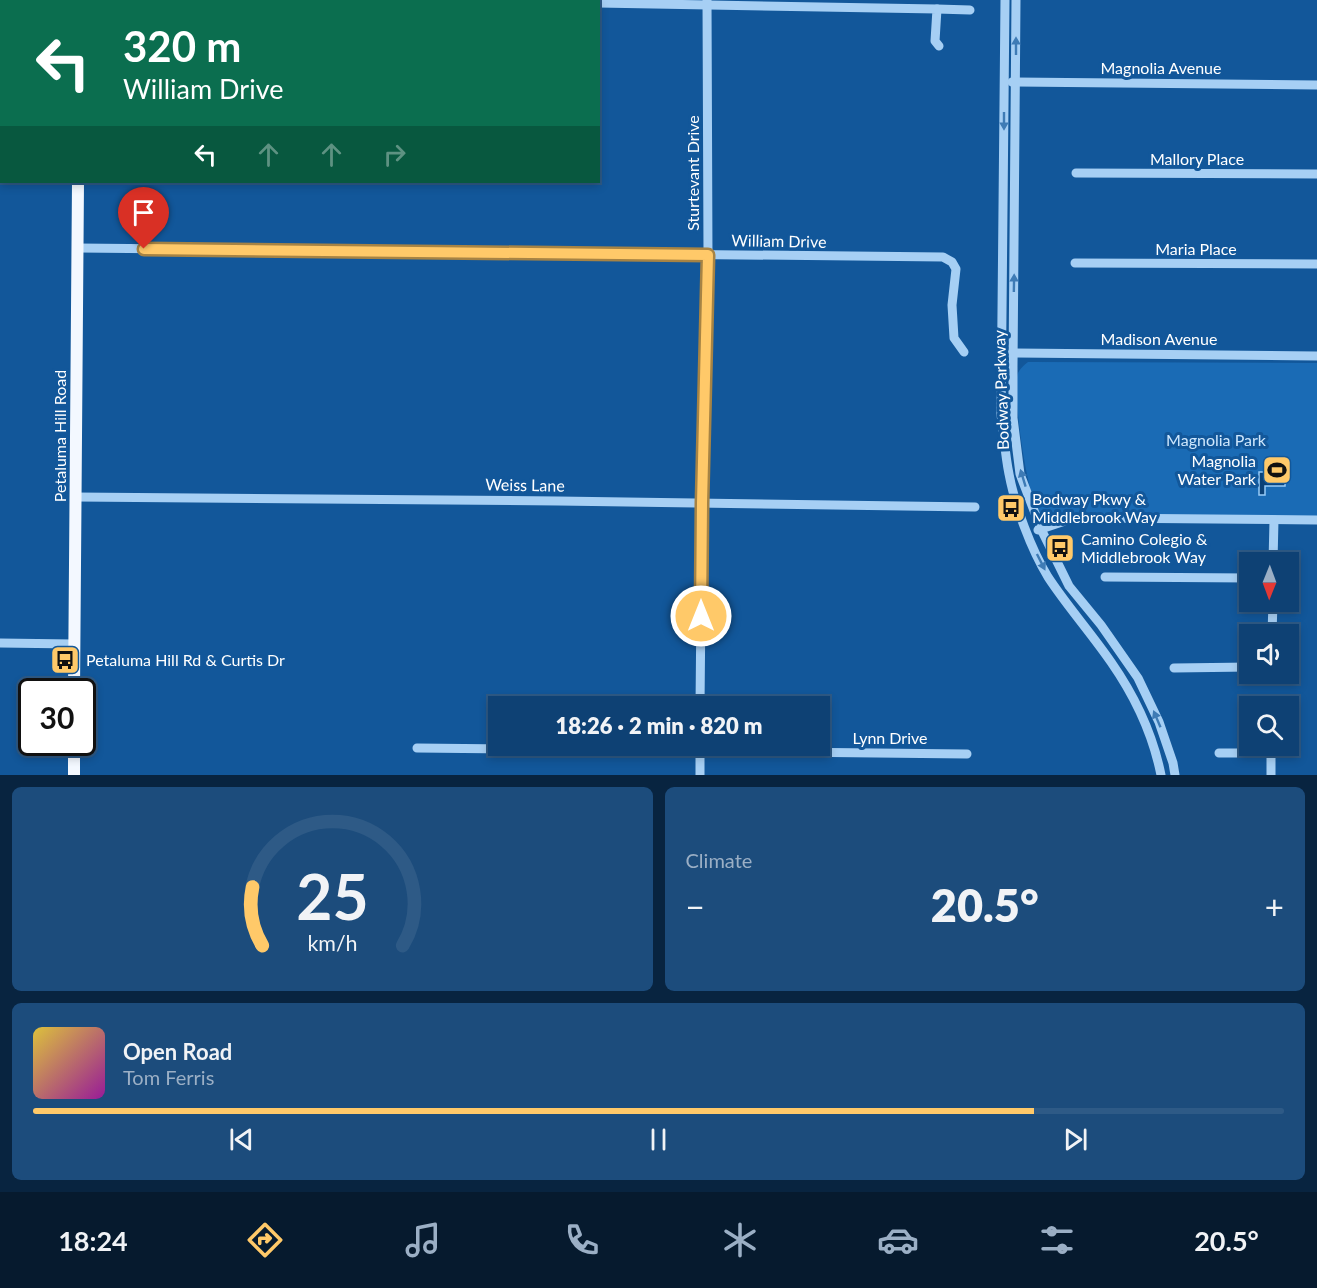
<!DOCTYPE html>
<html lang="en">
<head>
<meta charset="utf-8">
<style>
	:root { --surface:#0e4174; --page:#1c4c7c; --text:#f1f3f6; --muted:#9bafc5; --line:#2e5a86; --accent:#ffc969 }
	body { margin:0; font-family:Lato,sans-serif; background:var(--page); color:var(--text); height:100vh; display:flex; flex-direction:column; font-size:22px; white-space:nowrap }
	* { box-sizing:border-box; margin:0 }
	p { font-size:20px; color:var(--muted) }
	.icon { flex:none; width:33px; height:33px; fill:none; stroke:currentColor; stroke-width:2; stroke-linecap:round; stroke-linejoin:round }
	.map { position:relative; height:775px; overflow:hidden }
	.panel { display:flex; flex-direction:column; gap:12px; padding:12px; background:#082440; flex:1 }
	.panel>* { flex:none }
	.guide { position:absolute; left:0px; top:0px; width:600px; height:183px; box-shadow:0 3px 9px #0003,0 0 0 2px var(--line); background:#0b6e4f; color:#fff; overflow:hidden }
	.needle { width:39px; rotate:181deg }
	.controls { position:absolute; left:1239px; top:552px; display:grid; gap:12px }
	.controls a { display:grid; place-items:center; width:60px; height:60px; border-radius:0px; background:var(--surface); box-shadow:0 3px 9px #0003,0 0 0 2px var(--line); font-size:30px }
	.speed { position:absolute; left:18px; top:678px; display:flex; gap:12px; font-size:30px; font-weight:700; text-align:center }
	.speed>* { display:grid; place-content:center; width:78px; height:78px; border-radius:50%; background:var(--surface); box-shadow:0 3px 9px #0003,0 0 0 2px var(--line); line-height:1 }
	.speed .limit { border:3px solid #111; border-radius:9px; background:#fff; color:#111 }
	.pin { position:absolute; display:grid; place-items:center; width:51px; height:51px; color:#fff; margin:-62px -26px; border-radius:50% 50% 50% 0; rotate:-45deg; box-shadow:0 0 6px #0007 }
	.pin .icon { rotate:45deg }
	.me { position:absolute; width:66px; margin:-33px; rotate:0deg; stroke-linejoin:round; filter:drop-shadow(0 0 4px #0008) }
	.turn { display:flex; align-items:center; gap:21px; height:126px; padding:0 24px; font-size:27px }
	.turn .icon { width:78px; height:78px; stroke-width:2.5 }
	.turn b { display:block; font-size:42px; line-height:51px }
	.lanes { display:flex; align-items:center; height:57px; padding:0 24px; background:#0003; justify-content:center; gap:30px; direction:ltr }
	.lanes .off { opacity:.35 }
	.big { font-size:45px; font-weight:800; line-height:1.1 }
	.panel .widget { flex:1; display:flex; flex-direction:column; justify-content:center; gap:9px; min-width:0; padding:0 21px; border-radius:9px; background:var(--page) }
	.panel .dial { align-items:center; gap:0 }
	.dial svg { height:156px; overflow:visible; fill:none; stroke:var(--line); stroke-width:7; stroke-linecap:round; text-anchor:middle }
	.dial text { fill:var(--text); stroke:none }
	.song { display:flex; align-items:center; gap:18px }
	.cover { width:72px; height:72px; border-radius:9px; background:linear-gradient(135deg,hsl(50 70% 55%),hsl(300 70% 35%)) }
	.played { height:6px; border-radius:3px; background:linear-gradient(90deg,var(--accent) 80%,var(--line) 80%) }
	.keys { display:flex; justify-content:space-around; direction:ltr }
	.heat { display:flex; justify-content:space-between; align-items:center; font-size:33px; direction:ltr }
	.panel .tiles { flex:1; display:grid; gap:12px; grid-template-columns:1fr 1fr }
	.widget:last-child { grid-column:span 2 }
	.trip { position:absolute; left:488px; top:696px; width:342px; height:60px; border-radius:0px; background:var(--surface); box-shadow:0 3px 9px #0003,0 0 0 2px var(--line); font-weight:800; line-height:60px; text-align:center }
	.menu { display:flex; height:96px; justify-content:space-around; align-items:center; background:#061a2e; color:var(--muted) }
	.menu .icon { width:42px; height:42px }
	.menu .on { color:var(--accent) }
	.menu b { font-size:27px; color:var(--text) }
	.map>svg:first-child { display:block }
	.green { fill:#1a6bb5 }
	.water { fill:#0b4177; stroke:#98cbf7; stroke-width:1.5 }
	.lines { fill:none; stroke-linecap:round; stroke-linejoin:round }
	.minor { stroke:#a6cff4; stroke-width:9 }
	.major { stroke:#f3f8ff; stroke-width:12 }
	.oneway { fill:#3e7bb5 }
	.route-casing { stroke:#a68344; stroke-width:15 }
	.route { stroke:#ffc969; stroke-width:10 }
	.labels { text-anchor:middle; stroke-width:6; stroke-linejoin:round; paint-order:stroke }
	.street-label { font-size:16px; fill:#fff; stroke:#12579a }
	.park-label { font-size:16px; fill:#cee7fd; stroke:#12579a }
	.poi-label { font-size:16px; fill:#fff; stroke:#12579a; text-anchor:start }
</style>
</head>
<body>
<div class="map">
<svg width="1317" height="775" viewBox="0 0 1317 775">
	<rect width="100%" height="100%" fill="#12579a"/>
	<path class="green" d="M1028 362 1317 363V519L1054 523C1049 522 1045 522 1041 518 1028 503 1013 398 1017 377 1018 370 1023 366 1028 362Z"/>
	<polygon class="water" points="1279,467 1285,467 1285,486 1265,486 1265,495 1259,495 1259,472 1278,472"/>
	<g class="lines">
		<g class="minor">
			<polyline points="307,0 461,2"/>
			<path d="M1005 0 1001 415C1004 434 1005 455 1009 474 1015 506 1031 549 1048 577 1067 606 1091 633 1111 662 1134 695 1153 735 1161 775"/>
			<polyline points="1016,0 1013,367 1013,418 1020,474 1041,529 1069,586 1101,625 1138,678 1159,722 1173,763 1175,775"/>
			<polyline points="598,3 937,9 935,41 939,46"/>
			<polyline points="937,9 970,10"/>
			<polyline points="0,79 2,79"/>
			<polyline points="1012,82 1317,85"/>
			<polyline points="1076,173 1317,174"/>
			<polyline points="78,248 943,257 952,262 956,269 952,305 954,338 964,352"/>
			<polyline points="1075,263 1317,264"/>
			<polyline points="1007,353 1317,356"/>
			<polyline points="76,497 558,501 975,507"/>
			<polyline points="1038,530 1068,520 1095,518 1317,520"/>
			<polyline points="1273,562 1274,520"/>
			<polyline points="1105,577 1250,578"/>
			<polyline points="1272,634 1273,602"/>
			<polyline points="0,643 74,644"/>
			<polyline points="1174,668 1250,667"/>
			<polyline points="700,706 702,503 708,255 707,0"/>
			<polyline points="417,748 967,754"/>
			<polyline points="1219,753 1271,753 1271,775"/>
			<polyline points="700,775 700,747"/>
		</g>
		<g class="major">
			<polyline points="78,2 78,0"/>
			<polyline points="74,692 78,182"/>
			<polyline points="74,775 74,742"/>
		</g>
	</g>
	<defs><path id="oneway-solid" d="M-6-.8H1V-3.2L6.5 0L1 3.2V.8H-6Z" transform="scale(1.5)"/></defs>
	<g class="oneway">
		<use href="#oneway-solid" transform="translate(1016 46) rotate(-90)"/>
		<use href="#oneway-solid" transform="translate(1004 121) rotate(90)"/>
		<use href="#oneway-solid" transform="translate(1014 283) rotate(-89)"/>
		<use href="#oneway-solid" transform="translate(1023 478) rotate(-107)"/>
		<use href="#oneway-solid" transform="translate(1041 562) rotate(63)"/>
		<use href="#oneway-solid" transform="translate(1157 719) rotate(-113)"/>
	</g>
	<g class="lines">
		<g class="route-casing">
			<polyline id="route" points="144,249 708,255 702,503 701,616"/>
		</g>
		<use href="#route" class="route"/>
	</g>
	<defs>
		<g id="stadium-square" transform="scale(1.5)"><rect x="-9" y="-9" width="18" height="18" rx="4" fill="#ffc969" stroke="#12579a"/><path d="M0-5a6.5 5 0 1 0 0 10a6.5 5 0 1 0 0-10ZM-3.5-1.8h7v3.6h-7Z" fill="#111"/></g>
		<g id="bus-square" transform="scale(1.5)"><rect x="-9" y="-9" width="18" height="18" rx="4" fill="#ffc969" stroke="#12579a"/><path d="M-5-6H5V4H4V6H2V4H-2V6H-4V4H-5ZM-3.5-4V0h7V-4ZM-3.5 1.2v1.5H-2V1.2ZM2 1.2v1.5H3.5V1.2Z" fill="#111"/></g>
	</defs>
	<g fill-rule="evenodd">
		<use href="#stadium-square" x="1277" y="470"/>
		<use href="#bus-square" x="1011" y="508"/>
		<use href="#bus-square" x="1060" y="548"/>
		<use href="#bus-square" x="65" y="660"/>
	</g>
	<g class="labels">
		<g class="street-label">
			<text x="1161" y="74">Magnolia Avenue</text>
			<text x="1197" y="165">Mallory Place</text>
			<text transform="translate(693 173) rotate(-90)" y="6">Sturtevant Drive</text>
			<text transform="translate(779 241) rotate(1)" y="6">William Drive</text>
			<text x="1196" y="255">Maria Place</text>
			<text x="1159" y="345">Madison Avenue</text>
			<text transform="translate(1001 390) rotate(-92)" y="6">Bodway Parkway</text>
			<text transform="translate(60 436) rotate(-90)" y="6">Petaluma Hill Road</text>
			<text transform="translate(525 485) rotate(1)" y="6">Weiss Lane</text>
			<text x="890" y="744">Lynn Drive</text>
		</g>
		<g class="park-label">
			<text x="1216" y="446">Magnolia Park</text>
		</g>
		<g class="poi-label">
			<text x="1256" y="467" text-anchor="end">Magnolia<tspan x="1256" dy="18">Water Park</tspan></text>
			<text x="1032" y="505">Bodway Pkwy &amp;<tspan x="1032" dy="18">Middlebrook Way</tspan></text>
			<text x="1081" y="545">Camino Colegio &amp;<tspan x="1081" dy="18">Middlebrook Way</tspan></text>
			<text x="86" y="666">Petaluma Hill Rd &amp; Curtis Dr</text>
		</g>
	</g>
</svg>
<div class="controls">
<a><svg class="needle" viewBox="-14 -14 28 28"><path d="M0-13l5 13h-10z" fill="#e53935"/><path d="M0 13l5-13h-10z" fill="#9bafc5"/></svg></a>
<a><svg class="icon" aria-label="sound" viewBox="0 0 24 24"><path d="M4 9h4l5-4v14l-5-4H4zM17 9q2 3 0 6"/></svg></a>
<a><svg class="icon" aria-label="search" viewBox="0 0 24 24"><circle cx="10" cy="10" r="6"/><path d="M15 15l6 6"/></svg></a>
</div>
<div class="speed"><div class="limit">30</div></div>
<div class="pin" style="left:144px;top:249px;background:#d93025"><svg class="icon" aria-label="arrive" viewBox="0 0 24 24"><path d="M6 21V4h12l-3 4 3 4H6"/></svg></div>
<svg class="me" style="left:701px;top:616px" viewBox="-20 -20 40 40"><circle r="17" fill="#ffc969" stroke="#fff" stroke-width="3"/><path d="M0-11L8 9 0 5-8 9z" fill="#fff"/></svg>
<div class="trip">18:26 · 2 min · 820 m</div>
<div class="guide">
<div class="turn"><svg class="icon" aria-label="left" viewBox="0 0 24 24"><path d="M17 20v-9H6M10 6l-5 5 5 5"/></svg><div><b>320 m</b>William Drive</div></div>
<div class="lanes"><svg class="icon" aria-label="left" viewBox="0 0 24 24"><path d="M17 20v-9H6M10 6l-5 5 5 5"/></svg><svg class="icon off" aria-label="ahead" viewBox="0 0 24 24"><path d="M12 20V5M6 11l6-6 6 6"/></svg><svg class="icon off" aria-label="ahead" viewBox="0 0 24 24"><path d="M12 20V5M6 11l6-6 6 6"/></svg><svg class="icon off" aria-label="right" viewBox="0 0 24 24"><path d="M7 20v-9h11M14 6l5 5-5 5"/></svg></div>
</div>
</div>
<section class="panel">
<div class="tiles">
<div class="widget dial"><svg viewBox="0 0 100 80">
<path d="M14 69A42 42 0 1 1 86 69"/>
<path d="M14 69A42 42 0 0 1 9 39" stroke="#ffc969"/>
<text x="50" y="56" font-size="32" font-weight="700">25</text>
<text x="50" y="72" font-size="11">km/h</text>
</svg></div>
<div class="widget"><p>Climate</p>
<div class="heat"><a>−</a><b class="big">20.5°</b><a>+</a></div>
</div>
<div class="widget">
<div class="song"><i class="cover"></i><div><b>Open Road</b><p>Tom Ferris</p></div></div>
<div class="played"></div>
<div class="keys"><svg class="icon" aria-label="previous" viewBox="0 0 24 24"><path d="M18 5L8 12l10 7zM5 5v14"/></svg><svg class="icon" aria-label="pause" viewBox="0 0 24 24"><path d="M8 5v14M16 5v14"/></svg><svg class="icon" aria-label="next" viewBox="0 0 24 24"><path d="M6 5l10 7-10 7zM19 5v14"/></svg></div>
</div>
</div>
</section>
<nav class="menu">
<b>18:24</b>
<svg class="icon on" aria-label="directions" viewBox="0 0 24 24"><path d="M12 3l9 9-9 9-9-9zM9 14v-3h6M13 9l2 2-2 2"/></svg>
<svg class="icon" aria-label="music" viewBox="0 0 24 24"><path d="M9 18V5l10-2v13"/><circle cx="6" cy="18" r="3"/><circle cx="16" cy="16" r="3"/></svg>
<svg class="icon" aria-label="phone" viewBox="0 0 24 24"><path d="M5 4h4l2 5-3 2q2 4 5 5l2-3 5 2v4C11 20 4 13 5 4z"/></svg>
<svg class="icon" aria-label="climate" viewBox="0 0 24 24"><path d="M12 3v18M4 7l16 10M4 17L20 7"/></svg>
<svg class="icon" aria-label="car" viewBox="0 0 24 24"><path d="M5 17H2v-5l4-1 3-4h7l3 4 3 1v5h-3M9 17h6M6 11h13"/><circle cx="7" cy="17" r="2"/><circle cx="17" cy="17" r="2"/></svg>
<svg class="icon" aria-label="filters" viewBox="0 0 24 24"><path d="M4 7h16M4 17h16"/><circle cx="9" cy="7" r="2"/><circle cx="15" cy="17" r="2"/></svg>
<b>20.5°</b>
</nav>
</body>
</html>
